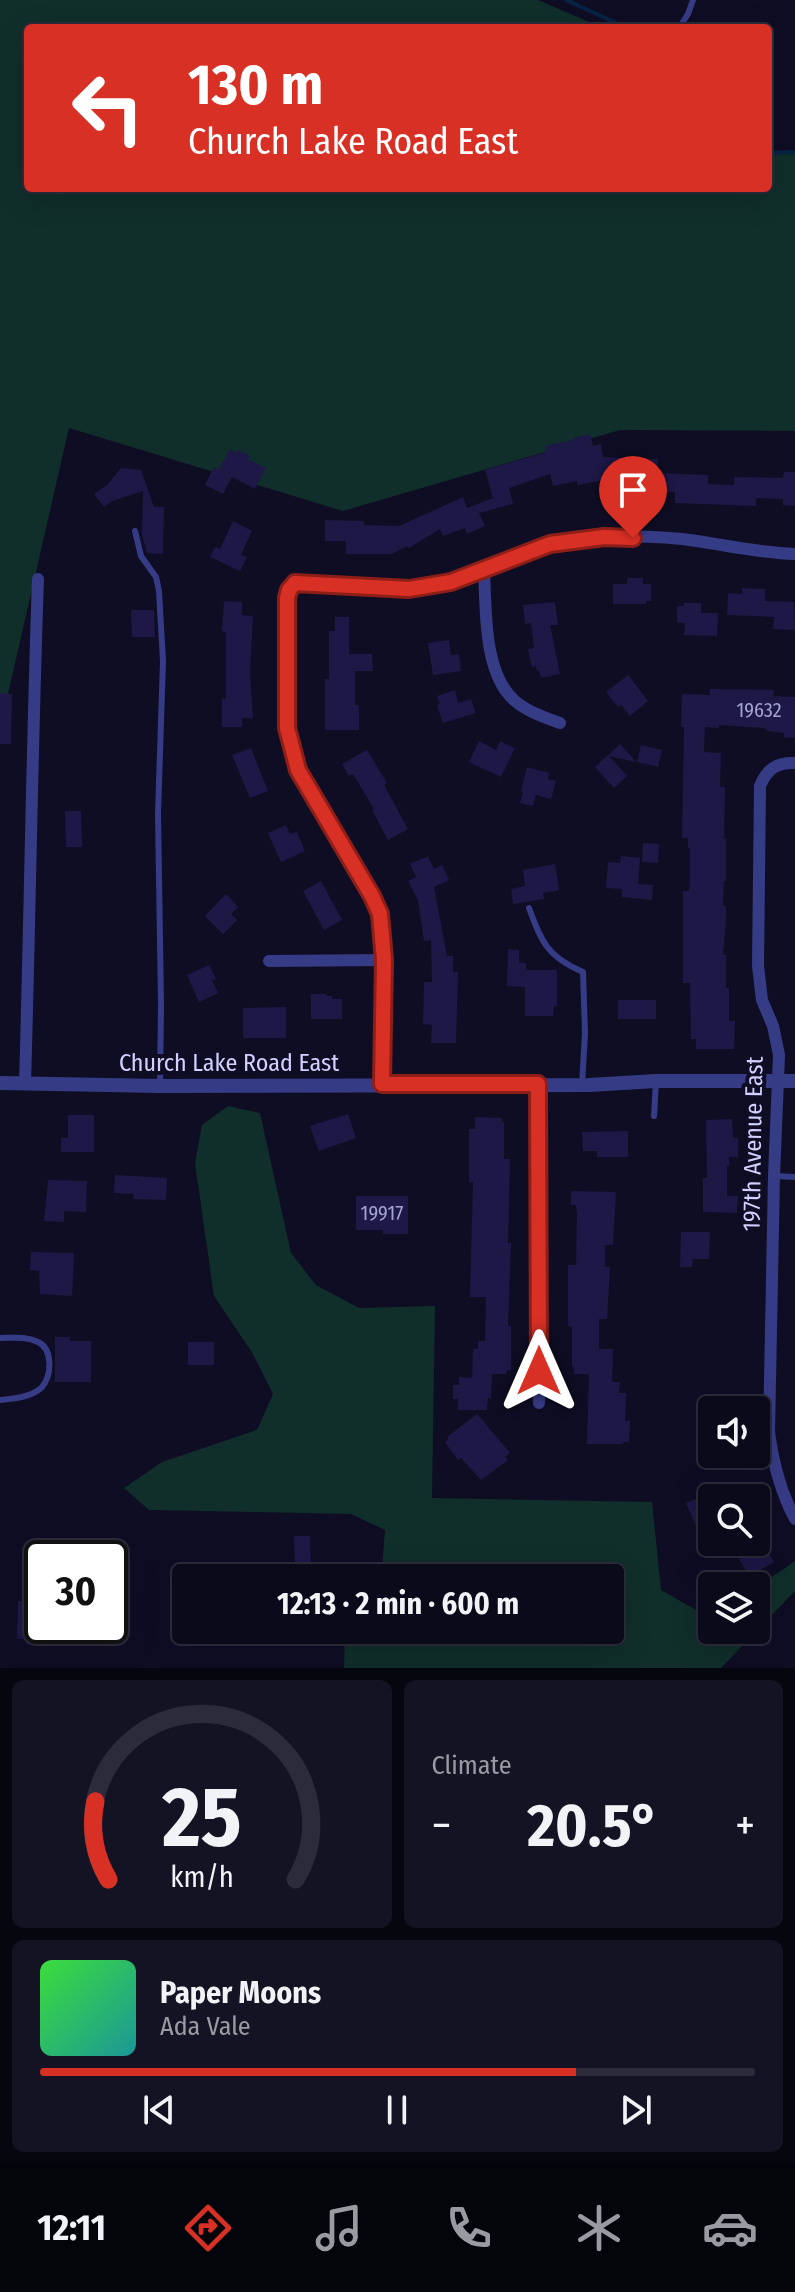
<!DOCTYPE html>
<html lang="en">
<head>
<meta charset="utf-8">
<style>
	:root { --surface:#0b0a1b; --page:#141324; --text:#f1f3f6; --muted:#9a9aa3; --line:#2b2b3a; --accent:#d93025 }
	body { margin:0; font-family:"Fira Sans Condensed",sans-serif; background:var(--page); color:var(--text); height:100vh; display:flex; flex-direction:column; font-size:30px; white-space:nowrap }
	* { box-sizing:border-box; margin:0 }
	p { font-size:26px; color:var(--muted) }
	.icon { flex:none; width:44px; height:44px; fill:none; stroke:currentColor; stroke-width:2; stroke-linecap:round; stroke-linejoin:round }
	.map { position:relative; height:1668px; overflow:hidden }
	.side { display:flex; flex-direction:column; gap:12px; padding:12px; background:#06060f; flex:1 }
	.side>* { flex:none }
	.guide { position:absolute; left:24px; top:24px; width:748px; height:168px; border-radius:8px; box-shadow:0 8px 32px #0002,0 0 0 2px var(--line); background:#d93025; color:#fff; overflow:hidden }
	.fabs { position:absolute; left:698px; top:1396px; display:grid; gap:16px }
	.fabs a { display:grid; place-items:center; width:72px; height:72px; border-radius:8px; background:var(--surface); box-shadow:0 8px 32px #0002,0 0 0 2px var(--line); font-size:40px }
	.speed { position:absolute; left:24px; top:1540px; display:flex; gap:16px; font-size:40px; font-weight:700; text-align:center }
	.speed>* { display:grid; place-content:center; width:104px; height:104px; border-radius:50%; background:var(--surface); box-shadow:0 8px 32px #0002,0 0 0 2px var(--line); line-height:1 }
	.speed .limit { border:4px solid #111; border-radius:12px; background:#fff; color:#111 }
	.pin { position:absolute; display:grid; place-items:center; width:68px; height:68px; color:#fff; margin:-82px -34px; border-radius:50% 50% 50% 0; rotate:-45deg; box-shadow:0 0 8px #0007 }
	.pin .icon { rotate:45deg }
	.me { position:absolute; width:88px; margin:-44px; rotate:0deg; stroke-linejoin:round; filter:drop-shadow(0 0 6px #0008) }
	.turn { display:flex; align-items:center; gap:28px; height:168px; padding:0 32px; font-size:36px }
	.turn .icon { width:104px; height:104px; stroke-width:2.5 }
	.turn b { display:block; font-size:56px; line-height:68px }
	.big { font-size:60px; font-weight:700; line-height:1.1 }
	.side .card { flex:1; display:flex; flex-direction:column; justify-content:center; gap:12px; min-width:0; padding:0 28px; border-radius:12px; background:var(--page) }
	.side .dial { align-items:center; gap:0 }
	.dial svg { height:208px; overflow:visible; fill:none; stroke:var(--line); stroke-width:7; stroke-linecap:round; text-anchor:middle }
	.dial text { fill:var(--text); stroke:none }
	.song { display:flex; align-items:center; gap:24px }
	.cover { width:96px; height:96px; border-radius:12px; background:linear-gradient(135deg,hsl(120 70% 55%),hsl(180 70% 35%)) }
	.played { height:8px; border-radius:4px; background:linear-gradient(90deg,var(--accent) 75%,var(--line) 75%) }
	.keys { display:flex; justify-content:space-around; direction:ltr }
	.heat { display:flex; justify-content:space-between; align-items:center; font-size:44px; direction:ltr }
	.side .tiles { flex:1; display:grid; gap:12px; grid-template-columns:1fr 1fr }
	.card:last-child { grid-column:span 2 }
	.trip { position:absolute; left:172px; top:1564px; width:452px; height:80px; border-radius:8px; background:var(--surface); box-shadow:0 8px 32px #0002,0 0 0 2px var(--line); font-weight:700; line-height:80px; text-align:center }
	.tab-bar { display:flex; height:128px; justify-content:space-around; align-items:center; background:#04040b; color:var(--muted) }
	.tab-bar .icon { width:56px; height:56px }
	.tab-bar .selected { color:var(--accent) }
	.tab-bar b { font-size:36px; color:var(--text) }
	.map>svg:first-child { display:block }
	.green { fill:#102e2a }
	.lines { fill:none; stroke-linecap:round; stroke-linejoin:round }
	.stream { stroke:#072343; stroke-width:4 }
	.building { fill:#1d1846 }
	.service { stroke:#363b85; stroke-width:6 }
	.minor { stroke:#363b85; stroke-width:12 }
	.tertiary { stroke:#363b85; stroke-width:14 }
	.route-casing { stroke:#8d1f18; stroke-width:20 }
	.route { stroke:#d93025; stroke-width:14 }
	.labels { text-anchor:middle; stroke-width:8; stroke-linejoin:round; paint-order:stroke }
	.number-label { font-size:20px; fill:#a4a2d1 }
	.street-label { font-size:24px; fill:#d1d0ff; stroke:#0f0d24 }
</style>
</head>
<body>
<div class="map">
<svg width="795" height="1668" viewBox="0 0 795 1668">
	<rect width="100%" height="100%" fill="#0f0d24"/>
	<g class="green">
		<polygon points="0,0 538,0 603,28 28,28 28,188 768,188 768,153 795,153 795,431 620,430 343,511 69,428 0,729"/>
		<polygon points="228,1106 260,1113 291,1253 316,1285 359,1308 435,1306 432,1498 652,1502 661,1590 712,1619 712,1630 756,1630 756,1588 795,1561 795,1591 721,1668 344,1668 345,1630 610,1630 610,1578 374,1578 382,1569 385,1530 351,1514 149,1510 124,1488 162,1462 257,1430 273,1394 253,1354 214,1296 195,1163 202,1125"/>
	</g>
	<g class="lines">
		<g class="stream">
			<polyline points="566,0 627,28"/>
			<polyline points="768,153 795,152"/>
		</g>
	</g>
	<g class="building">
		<polygon points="590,434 593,446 601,444 603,457 658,459 658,473 708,475 708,484 734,485 734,477 783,478 784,472 795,472 795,506 783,505 783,499 756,498 756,506 675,503 675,492 637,493 637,480 604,480 577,485 577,481 553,486 550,474 509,488 513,504 479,513 485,526 467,534 465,528 443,536 440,529 409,548 407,546 392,554 346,554 346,541 325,541 325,520 364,521 364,525 399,526 463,497 467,508 493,498 485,470 546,452 545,446 573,440 573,438"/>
		<polygon points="230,449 237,453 238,450 250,456 248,459 266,468 255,489 232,477 223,494 205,485 214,467 219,469"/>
		<polygon points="121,468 141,470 154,507 164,507 163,554 147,553 142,535 143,491 112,501 104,507 94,494 107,485"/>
		<polygon points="233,521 252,531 241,555 247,557 240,571 210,557 215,547 220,549"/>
		<polygon points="627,578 643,578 643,584 651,584 651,601 646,601 646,604 613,604 613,584 627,584"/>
		<polygon points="742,588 765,589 765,601 794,602 795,630 773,629 774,617 727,615 728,593 742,594"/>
		<polygon points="224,601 242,602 242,615 253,616 250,672 253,718 242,718 242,727 222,727 222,699 226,699 226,632 222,631"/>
		<polygon points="555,602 558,625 550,625 560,674 541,678 539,670 537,671 536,666 532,667 528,649 534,648 531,623 525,624 523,605"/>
		<polygon points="684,603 701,603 701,613 718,613 717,636 684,635 685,623 677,622 677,606 684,606"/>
		<polygon points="131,610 154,610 155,637 132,637"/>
		<polygon points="335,617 349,617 349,654 372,654 373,671 355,671 355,705 359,705 359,730 325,730 325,679 329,679 329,631 335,631"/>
		<polygon points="449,640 451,655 459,654 461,671 433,675 428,643"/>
		<polygon points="628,675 648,701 630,716 621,705 618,707 606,692"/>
		<polygon points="710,689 774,690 773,696 795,697 795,738 784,737 784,733 768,731 764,728 719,725 719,728 705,727 704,752 721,753 720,787 725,787 724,839 726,839 726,881 724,881 723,906 726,906 726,920 723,955 726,955 726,988 729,988 729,1021 735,1021 734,1049 696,1049 696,1039 691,1039 690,983 683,983 683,891 689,891 690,885 690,848 688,848 688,838 682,838 684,727 681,727 682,694 710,695"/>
		<polygon points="455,690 458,703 471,699 476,713 443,723 437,705 440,704 437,696"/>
		<polygon points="0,693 12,694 11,744 0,744"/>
		<polygon points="479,741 496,750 500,741 515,748 501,777 469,762"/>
		<polygon points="620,744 636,762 609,756 627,776 614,788 595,767"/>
		<polygon points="641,745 662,750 658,767 637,762"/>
		<polygon points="251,748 268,791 250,798 232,755"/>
		<polygon points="367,750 387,783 384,785 408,829 388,840 372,810 374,809 353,774 349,776 342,764"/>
		<polygon points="527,767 549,773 548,779 556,781 551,799 536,795 533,806 520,803 523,792 521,791"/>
		<polygon points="65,811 81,811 82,847 66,847"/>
		<polygon points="286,825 290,834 297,832 305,851 281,862 268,833"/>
		<polygon points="643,843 659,844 658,863 642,862"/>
		<polygon points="428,856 434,869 442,865 449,880 434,887 447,956 453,956 453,972 458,972 456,1043 431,1043 432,1025 423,1024 424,982 432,982 431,940 424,941 418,900 408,881 416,877 410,864"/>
		<polygon points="621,856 640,858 638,884 653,885 652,900 622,897 622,889 606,888 608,862 620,863"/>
		<polygon points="555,864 559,890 543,893 544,899 513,904 511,889 525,886 523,870"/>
		<polygon points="321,881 342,920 324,930 303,891"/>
		<polygon points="226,894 238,907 231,914 237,920 223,934 205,916"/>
		<polygon points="508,949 519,950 519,963 526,963 526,970 557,970 557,1006 554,1006 553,1016 525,1016 525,987 507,986"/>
		<polygon points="209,965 216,979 212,980 218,993 199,1002 187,975"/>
		<polygon points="311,994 326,994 326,996 332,996 332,999 342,999 342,1019 311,1019"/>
		<rect x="618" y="1000" width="38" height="19"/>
		<polygon points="286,1007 286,1038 243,1038 243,1008"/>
		<polygon points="348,1114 356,1138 319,1151 310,1126"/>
		<polygon points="68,1115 94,1115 94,1152 61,1152 61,1138 68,1138"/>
		<polygon points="475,1117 502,1118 502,1122 504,1122 504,1159 510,1159 508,1243 511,1243 508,1326 511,1326 511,1370 507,1370 506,1374 492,1374 491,1398 488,1398 487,1410 458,1410 458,1399 453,1399 453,1385 459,1385 459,1377 472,1378 473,1349 478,1349 478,1341 485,1341 486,1297 470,1297 473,1182 469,1182 469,1129 475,1129"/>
		<polygon points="732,1119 733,1138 738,1138 738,1157 729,1157 729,1166 727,1166 727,1196 738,1196 737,1213 703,1212 703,1178 707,1178 706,1120"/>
		<polygon points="628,1131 628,1157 597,1157 597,1151 583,1151 582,1132"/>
		<polygon points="115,1175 167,1178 166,1200 133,1199 134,1194 114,1193"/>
		<polygon points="48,1180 87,1181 86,1212 64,1211 64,1222 44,1221"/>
		<polygon points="571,1191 616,1192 613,1245 605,1245 605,1267 610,1267 607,1319 599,1319 599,1349 613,1349 612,1382 620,1382 619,1393 626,1393 625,1421 630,1421 629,1442 623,1442 623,1444 587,1444 589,1374 574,1374 574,1367 572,1367 572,1330 571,1326 568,1326 568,1265 576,1265 577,1214 576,1205 571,1205"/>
		<polygon points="356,1196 408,1196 408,1234 383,1234 383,1230 356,1230"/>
		<polygon points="681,1232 710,1232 709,1259 693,1259 692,1267 680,1267"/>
		<polygon points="31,1252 74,1253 72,1296 40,1294 39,1271 30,1270"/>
		<polygon points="55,1337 70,1337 70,1341 91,1341 91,1382 55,1382"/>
		<rect x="188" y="1342" width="26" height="23"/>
		<polygon points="477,1414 510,1453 505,1457 508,1460 481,1480 461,1458 458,1460 445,1442 449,1439 447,1437"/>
		<polygon points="705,1495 712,1510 712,1528 699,1533 686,1503"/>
		<polygon points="294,1536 310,1536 311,1568 295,1568"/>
		<polygon points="760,1536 774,1562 749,1576 734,1550 749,1542 756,1542 756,1538"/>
		<polygon points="222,1562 232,1578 182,1578 184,1563 211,1570"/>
		<polygon points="18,1601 42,1601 42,1626 73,1626 73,1642 26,1644 26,1639 17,1639"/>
	</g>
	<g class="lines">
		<g class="service">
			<polyline points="679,28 688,14 693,0"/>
			<polyline points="135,531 141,556 156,577 159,591 163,661 158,814 161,1004 160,1086"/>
			<path d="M529 908C542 943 548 957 583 972L585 1033 582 1085"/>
			<polyline points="654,1116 656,1081"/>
			<polyline points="774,1176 795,1177"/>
			<path d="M0 1338C13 1338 26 1336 38 1342 53 1349 52 1375 42 1387 33 1397 13 1399 0 1400"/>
		</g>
		<g class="minor">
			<path d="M484 569C486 608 483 674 515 701 528 712 544 717 560 723"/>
			<path d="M795 763C777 762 767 769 760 786L758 966 762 1000 773 1026 779 1055 774 1176 769 1432C773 1463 780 1491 795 1519"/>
			<polyline points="269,961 384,960"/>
			<path d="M25 1083C30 915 32 747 38 579"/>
			<path d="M382 1084 383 935 380 914 372 896 298 770C280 719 286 663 285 610L287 598 293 584 409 589C459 585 501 557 549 544 587 534 658 535 697 541 730 546 761 553 795 554"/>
			<polyline points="538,1084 539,1403"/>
		</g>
		<polyline class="tertiary" points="0,1083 160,1086 589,1085 656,1081 795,1081"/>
	</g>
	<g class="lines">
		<g class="route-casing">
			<polyline id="route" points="539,1371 538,1084 382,1084 384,960 380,914 372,896 298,770 287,728 287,598 289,590 295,583 409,589 451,582 550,544 604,537 633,538"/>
		</g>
		<use href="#route" class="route"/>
	</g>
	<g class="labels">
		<g class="number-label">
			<text x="759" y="717">19632</text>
			<text x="382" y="1220">19917</text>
		</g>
		<g class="street-label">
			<text x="229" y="1071">Church Lake Road East</text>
			<text transform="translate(753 1144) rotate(-89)" y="8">197th Avenue East</text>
		</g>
	</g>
</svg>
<div class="fabs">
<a><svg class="icon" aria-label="sound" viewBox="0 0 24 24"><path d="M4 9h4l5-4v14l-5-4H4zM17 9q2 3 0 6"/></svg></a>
<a><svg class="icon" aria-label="search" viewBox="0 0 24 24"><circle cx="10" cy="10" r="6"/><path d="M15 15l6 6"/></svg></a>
<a><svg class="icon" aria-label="layers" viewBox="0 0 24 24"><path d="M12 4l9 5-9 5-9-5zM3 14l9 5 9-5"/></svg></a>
</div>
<div class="speed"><div class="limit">30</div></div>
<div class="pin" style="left:633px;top:538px;background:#d93025"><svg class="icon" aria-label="arrive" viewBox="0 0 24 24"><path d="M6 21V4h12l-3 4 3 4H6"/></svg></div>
<svg class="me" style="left:539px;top:1371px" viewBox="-20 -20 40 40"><path d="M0-17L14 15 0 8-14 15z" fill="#d93025" stroke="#fff" stroke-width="4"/></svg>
<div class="trip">12:13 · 2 min · 600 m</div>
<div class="guide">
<div class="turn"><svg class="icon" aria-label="left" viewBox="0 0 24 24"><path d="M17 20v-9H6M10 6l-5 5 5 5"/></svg><div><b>130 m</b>Church Lake Road East</div></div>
</div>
</div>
<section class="side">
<div class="tiles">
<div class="card dial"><svg viewBox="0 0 100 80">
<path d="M14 69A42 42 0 1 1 86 69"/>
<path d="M14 69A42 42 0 0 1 9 39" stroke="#d93025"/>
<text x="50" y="56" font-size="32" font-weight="700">25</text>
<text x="50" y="72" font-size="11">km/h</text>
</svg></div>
<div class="card"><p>Climate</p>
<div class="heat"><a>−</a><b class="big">20.5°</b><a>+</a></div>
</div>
<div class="card">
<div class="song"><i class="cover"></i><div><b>Paper Moons</b><p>Ada Vale</p></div></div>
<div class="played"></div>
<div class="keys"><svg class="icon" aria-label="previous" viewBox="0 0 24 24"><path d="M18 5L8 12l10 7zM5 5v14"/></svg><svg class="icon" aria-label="pause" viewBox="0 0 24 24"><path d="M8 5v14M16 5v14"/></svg><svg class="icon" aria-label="next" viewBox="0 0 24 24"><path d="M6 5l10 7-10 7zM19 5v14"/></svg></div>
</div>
</div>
</section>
<nav class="tab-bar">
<b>12:11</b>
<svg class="icon selected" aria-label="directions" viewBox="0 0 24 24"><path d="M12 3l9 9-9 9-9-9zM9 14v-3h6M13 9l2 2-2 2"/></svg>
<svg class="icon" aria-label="music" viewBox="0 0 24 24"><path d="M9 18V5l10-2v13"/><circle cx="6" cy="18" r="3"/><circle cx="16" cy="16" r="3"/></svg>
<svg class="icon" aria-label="phone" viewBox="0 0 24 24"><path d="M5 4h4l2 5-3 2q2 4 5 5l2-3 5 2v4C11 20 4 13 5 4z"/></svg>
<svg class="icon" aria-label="climate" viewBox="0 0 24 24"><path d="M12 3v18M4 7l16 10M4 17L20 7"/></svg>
<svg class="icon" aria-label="car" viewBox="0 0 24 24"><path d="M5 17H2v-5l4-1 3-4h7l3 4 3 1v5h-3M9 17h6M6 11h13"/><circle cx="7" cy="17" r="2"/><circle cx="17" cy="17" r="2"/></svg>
</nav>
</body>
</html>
